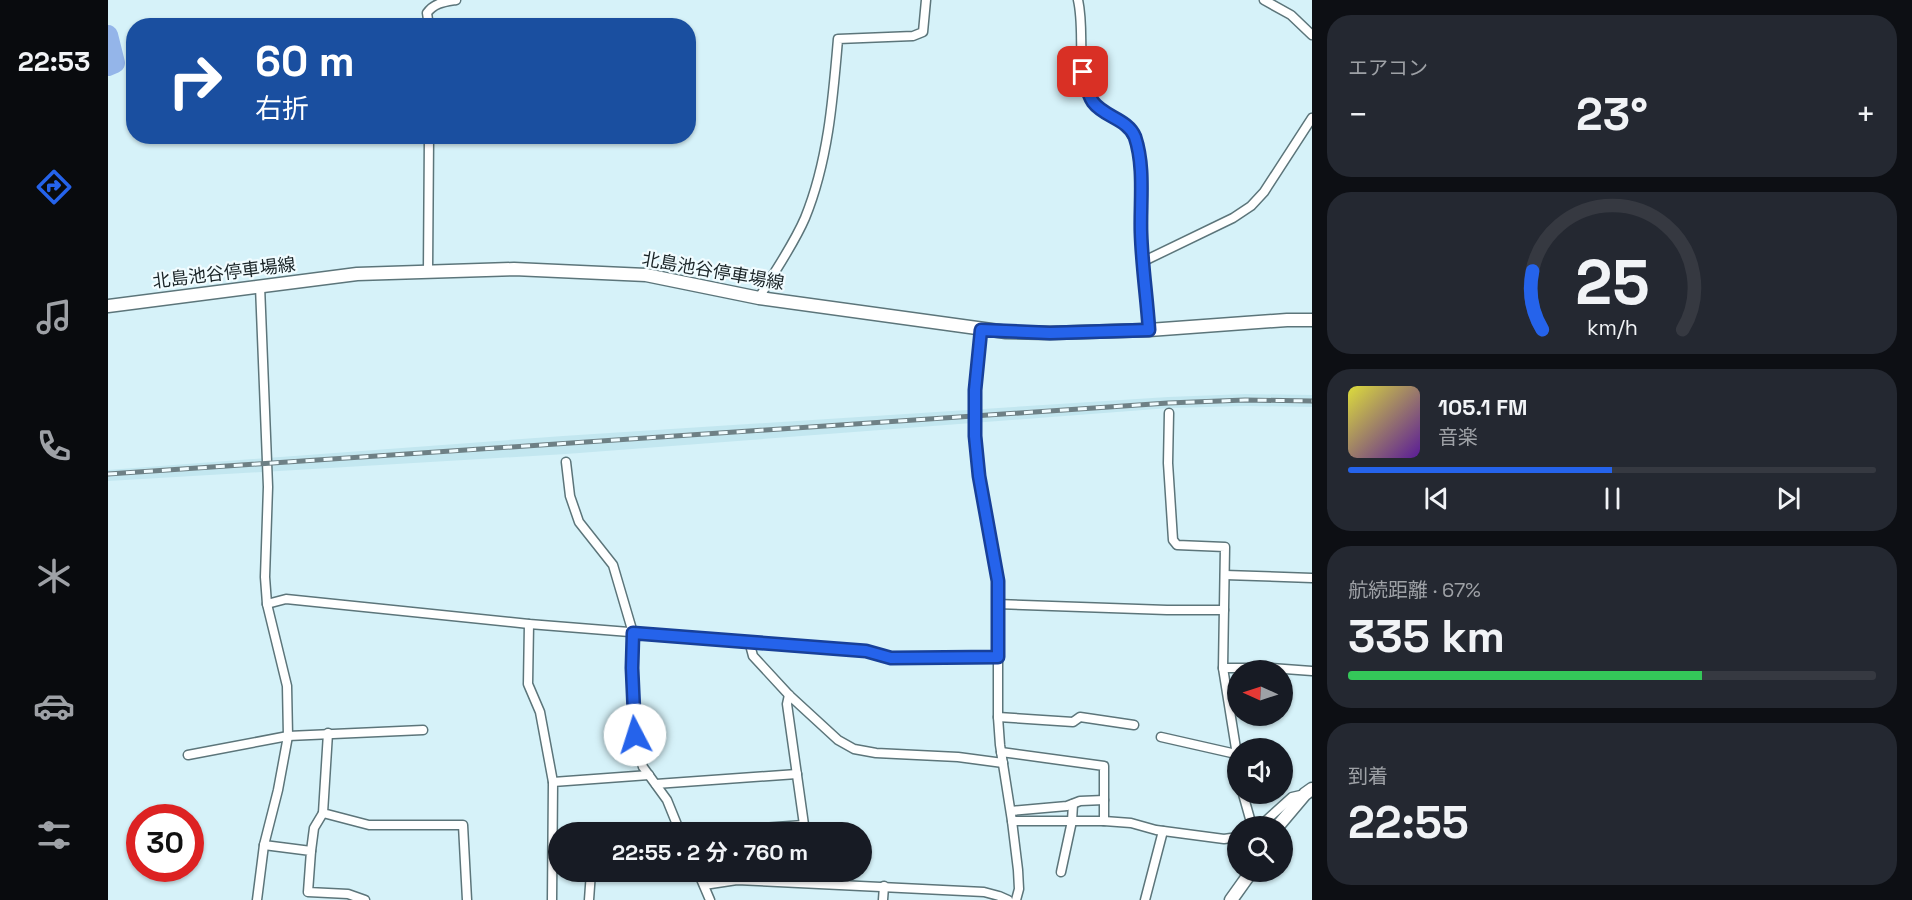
<!DOCTYPE html>
<html lang="ja">
<head>
<meta charset="utf-8">
<style>
	:root { --surface:#171b24; --page:#242831; --text:#f1f3f6; --muted:#9ea1a6; --line:#363941; --accent:#2563eb }
	body { margin:0; font-family:"Space Grotesk","Noto Sans JP",sans-serif; background:var(--page); color:var(--text); height:100vh; display:flex; flex-direction:column; font-size:22px; white-space:nowrap }
	* { box-sizing:border-box; margin:0 }
	p { font-size:20px; color:var(--muted) }
	.icon { flex:none; width:33px; height:33px; fill:none; stroke:currentColor; stroke-width:2; stroke-linecap:round; stroke-linejoin:round }
	.map { position:relative; flex:1; overflow:hidden }
	.side { display:flex; flex-direction:column; gap:15px; padding:15px; background:#0d0f14; width:600px }
	.side>* { flex:none }
	.guide { position:absolute; left:18px; top:18px; width:570px; height:126px; border-radius:24px; box-shadow:0 2px 4px #0004; background:#1a4fa0; color:#fff; overflow:hidden }
	.needle { width:39px; rotate:273deg }
	.controls { position:absolute; left:1119px; top:660px; display:grid; gap:12px }
	.controls a { display:grid; place-items:center; width:66px; height:66px; border-radius:50%; background:var(--surface); box-shadow:0 2px 4px #0004; font-size:30px }
	.speed { position:absolute; left:18px; top:804px; display:flex; gap:12px; font-size:30px; font-weight:700; text-align:center }
	.speed>* { display:grid; place-content:center; width:78px; height:78px; border-radius:50%; background:var(--surface); box-shadow:0 2px 4px #0004; line-height:1 }
	.speed .limit { border:9px solid #d22; background:#fff; color:#111 }
	.pin { position:absolute; display:grid; place-items:center; width:51px; height:51px; color:#fff; margin:-26px; border-radius:12px; box-shadow:0 3px 9px #0006 }
	.me { position:absolute; width:66px; margin:-33px; rotate:355deg; stroke-linejoin:round; filter:drop-shadow(0 0 4px #0008) }
	.turn { display:flex; align-items:center; gap:21px; height:126px; padding:0 30px; font-size:27px }
	.turn .icon { width:78px; height:78px; stroke-width:2.5 }
	.turn b { display:block; font-size:42px; line-height:51px }
	.big { font-size:45px; font-weight:700; line-height:1.1 }
	.side .widget { flex:1; display:flex; flex-direction:column; justify-content:center; gap:9px; min-width:0; padding:0 21px; border-radius:24px; background:var(--page) }
	.side .dial { align-items:center; gap:0 }
	.dial svg { height:156px; overflow:visible; fill:none; stroke:var(--line); stroke-width:7; stroke-linecap:round; text-anchor:middle }
	.dial text { fill:var(--text); stroke:none }
	.song { display:flex; align-items:center; gap:18px }
	.cover { width:72px; height:72px; border-radius:9px; background:linear-gradient(135deg,hsl(60 70% 55%),hsl(270 70% 35%)) }
	.played { height:6px; border-radius:3px; background:linear-gradient(90deg,var(--accent) 50%,var(--line) 50%) }
	.keys { display:flex; justify-content:space-around; direction:ltr }
	.heat { display:flex; justify-content:space-between; align-items:center; font-size:33px; direction:ltr }
	.charge { height:9px; border-radius:4px; background:linear-gradient(90deg,#34c759 67%,var(--line) 0) }
	.trip { position:absolute; left:440px; top:822px; width:324px; height:60px; border-radius:30px; background:var(--surface); box-shadow:0 2px 4px #0004; font-weight:700; line-height:60px; text-align:center }
	main { display:flex; flex:1; min-height:0 }
	.menu { display:flex; flex-direction:column; width:108px; justify-content:space-around; align-items:center; background:#090b0e; color:var(--muted) }
	.menu .icon { width:42px; height:42px }
	.menu .current { color:var(--accent) }
	.menu b { font-size:27px; color:var(--text) }
	.map>svg:first-child { display:block }
	.built { fill:#c3e7f0 }
	.lines { fill:none; stroke-linecap:round; stroke-linejoin:round }
	.river { stroke:#94b5e9; stroke-width:20 }
	.minor-casing { stroke:#5c757a; stroke-width:11 }
	.secondary-casing { stroke:#5c757a; stroke-width:15 }
	.minor { stroke:#fff; stroke-width:8 }
	.secondary { stroke:#fff; stroke-width:12 }
	.rail-casing { stroke:#6e8085; stroke-width:5 }
	.rail { stroke:#f1fcff; stroke-width:3; stroke-dasharray:9; stroke-linecap:butt }
	.route-casing { stroke:#184099; stroke-width:15 }
	.route { stroke:#2563eb; stroke-width:10 }
	.labels { text-anchor:middle; stroke-width:4.5; stroke-linejoin:round; paint-order:stroke }
	.street-label { font-size:18px; fill:#1b2528; stroke:#f1fcff }
</style>
</head>
<body>
<main>
<nav class="menu">
<b>22:53</b>
<svg class="icon current" aria-label="directions" viewBox="0 0 24 24"><path d="M12 3l9 9-9 9-9-9zM9 14v-3h6M13 9l2 2-2 2"/></svg>
<svg class="icon" aria-label="music" viewBox="0 0 24 24"><path d="M9 18V5l10-2v13"/><circle cx="6" cy="18" r="3"/><circle cx="16" cy="16" r="3"/></svg>
<svg class="icon" aria-label="phone" viewBox="0 0 24 24"><path d="M5 4h4l2 5-3 2q2 4 5 5l2-3 5 2v4C11 20 4 13 5 4z"/></svg>
<svg class="icon" aria-label="climate" viewBox="0 0 24 24"><path d="M12 3v18M4 7l16 10M4 17L20 7"/></svg>
<svg class="icon" aria-label="car" viewBox="0 0 24 24"><path d="M5 17H2v-5l4-1 3-4h7l3 4 3 1v5h-3M9 17h6M6 11h13"/><circle cx="7" cy="17" r="2"/><circle cx="17" cy="17" r="2"/></svg>
<svg class="icon" aria-label="filters" viewBox="0 0 24 24"><path d="M4 7h16M4 17h16"/><circle cx="9" cy="7" r="2"/><circle cx="15" cy="17" r="2"/></svg>
</nav>
<div class="map">
<svg width="1204" height="900" viewBox="0 0 1204 900">
	<rect width="100%" height="100%" fill="#d6f2f9"/>
	<polygon class="built" points="1137,394 1204,395 1204,407 1138,406 1061,408 458,454 0,481 0,470 159,458 455,436 1060,397"/>
	<g class="lines">
		<polyline class="river" points="0,35 7,63 0,66"/>
		<g class="minor-casing">
			<g id="minor">
				<path d="M970 0C977 30 968 66 981 95 992 118 1021 115 1029 147 1036 173 1033 203 1033 229 1034 263 1038 296 1041 330"/>
				<polyline points="1156,0 1183,15 1204,35"/>
				<path d="M321 26 319 13C326 3 336 2 348 0"/>
				<polyline points="1034,262 1125,218 1143,206 1156,192 1204,118"/>
				<polyline points="320,271 321,136"/>
				<path d="M651 298C666 272 685 246 697 218 720 162 725 99 730 39L805 36 815 32 818 0"/>
				<polyline points="873,330 867,389 867,436 871,476 890,581 890,717 892,745 904,821 910,870 911,889 908,900"/>
				<polyline points="1061,413 1060,463 1065,540 1069,545 1117,547 1115,668 1130,761"/>
				<polyline points="458,462 462,496 471,522 505,565 525,633 523,668 525,723 529,747 535,767 559,800 572,832"/>
				<polyline points="1117,575 1204,578"/>
				<polyline points="159,604 178,599 421,624 758,651 783,658 890,657"/>
				<polyline points="889,604 1059,610 1116,610"/>
				<polyline points="421,624 420,684 432,712 445,782"/>
				<polyline points="641,641 645,656 681,695 730,740 746,749 768,753 850,757 895,763"/>
				<polyline points="1115,668 1163,668 1204,671"/>
				<polyline points="681,695 679,704 697,832"/>
				<polyline points="890,717 965,722 972,717 1026,725"/>
				<polyline points="220,733 215,813 261,825 355,825 359,900"/>
				<polyline points="1053,737 1128,754"/>
				<polyline points="893,752 996,766 996,821"/>
				<polyline points="80,755 180,736 315,730"/>
				<polyline points="548,784 689,774"/>
				<polyline points="1135,794 1144,826"/>
				<polyline points="903,811 959,806 972,801 996,800"/>
				<polyline points="904,821 996,821 1023,823 1048,830 1116,839 1130,837"/>
				<polyline points="1152,826 1184,797 1197,794"/>
				<polyline points="597,832 696,825"/>
				<polyline points="156,845 203,851 200,892 240,894 257,900"/>
				<polyline points="203,851 206,828 215,813"/>
				<polyline points="590,872 602,900"/>
				<polyline points="702,872 703,883"/>
				<polyline points="953,872 964,821 965,804"/>
				<polyline points="596,885 629,880 876,892 891,896 900,900"/>
				<polyline points="149,900 156,845 170,790 180,736 179,686 159,604 157,577 160,487 152,286"/>
				<polyline points="444,900 445,782 541,775"/>
				<polyline points="481,900 483,872"/>
				<polyline points="775,900 776,886"/>
				<polyline points="1037,900 1055,831"/>
			</g>
		</g>
		<g class="secondary-casing">
			<g id="secondary">
				<polyline points="0,306 249,274 406,269 538,275 651,298 898,332 942,333 1041,330 1179,320 1204,320"/>
				<polyline points="1170,826 1197,794 1204,789"/>
				<polyline points="1123,900 1143,872"/>
			</g>
		</g>
		<use href="#minor" class="minor"/>
		<use href="#secondary" class="secondary"/>
		<g class="rail-casing">
			<polyline id="rail" points="0,474 1060,403 1137,400 1204,401"/>
		</g>
		<use href="#rail" class="rail"/>
	</g>
	<g class="lines">
		<g class="route-casing">
			<path id="route" d="M527 735 524 668 525 633 758 651 783 658 890 657V581L871 476 867 436V390L873 330 942 333 1041 330C1039 298 1034 266 1033 233 1032 202 1037 167 1027 137 1020 119 996 117 985 102 979 94 978 82 975 72"/>
		</g>
		<use href="#route" class="route"/>
	</g>
	<g class="labels">
		<g class="street-label">
			<text transform="translate(605 271) rotate(10)" y="6">北島池谷停車場線</text>
			<text transform="translate(116 273) rotate(-7)" y="6">北島池谷停車場線</text>
		</g>
	</g>
</svg>
<div class="controls">
<a><svg class="needle" viewBox="-14 -14 28 28"><path d="M0-13l5 13h-10z" fill="#e53935"/><path d="M0 13l5-13h-10z" fill="#9ea1a6"/></svg></a>
<a><svg class="icon" aria-label="sound" viewBox="0 0 24 24"><path d="M4 9h4l5-4v14l-5-4H4zM17 9q2 3 0 6"/></svg></a>
<a><svg class="icon" aria-label="search" viewBox="0 0 24 24"><circle cx="10" cy="10" r="6"/><path d="M15 15l6 6"/></svg></a>
</div>
<div class="speed"><div class="limit">30</div></div>
<div class="pin" style="left:975px;top:72px;background:#d93025"><svg class="icon" aria-label="arrive" viewBox="0 0 24 24"><path d="M6 21V4h12l-3 4 3 4H6"/></svg></div>
<svg class="me" style="left:527px;top:735px" viewBox="-20 -20 40 40"><circle r="19" fill="#fff"/><path d="M0-13L10 11 0 6-10 11z" fill="#2563eb"/></svg>
<div class="trip">22:55 · 2 分 · 760 m</div>
<div class="guide">
<div class="turn"><svg class="icon" aria-label="right" viewBox="0 0 24 24"><path d="M7 20v-9h11M14 6l5 5-5 5"/></svg><div><b>60 m</b>右折</div></div>
</div>
</div>
<section class="side">
<div class="widget"><p>エアコン</p>
<div class="heat"><a>−</a><b class="big">23°</b><a>+</a></div>
</div>
<div class="widget dial"><svg viewBox="0 0 100 80">
<path d="M14 69A42 42 0 1 1 86 69"/>
<path d="M14 69A42 42 0 0 1 9 39" stroke="#2563eb"/>
<text x="50" y="56" font-size="32" font-weight="700">25</text>
<text x="50" y="72" font-size="11">km/h</text>
</svg></div>
<div class="widget">
<div class="song"><i class="cover"></i><div><b>105.1 FM</b><p>音楽</p></div></div>
<div class="played"></div>
<div class="keys"><svg class="icon" aria-label="previous" viewBox="0 0 24 24"><path d="M18 5L8 12l10 7zM5 5v14"/></svg><svg class="icon" aria-label="pause" viewBox="0 0 24 24"><path d="M8 5v14M16 5v14"/></svg><svg class="icon" aria-label="next" viewBox="0 0 24 24"><path d="M6 5l10 7-10 7zM19 5v14"/></svg></div>
</div>
<div class="widget"><p>航続距離 · 67%</p><b class="big">335 km</b><div class="charge"></div></div>
<div class="widget"><p>到着</p><b class="big">22:55</b></div>
</section>
</main>
</body>
</html>
